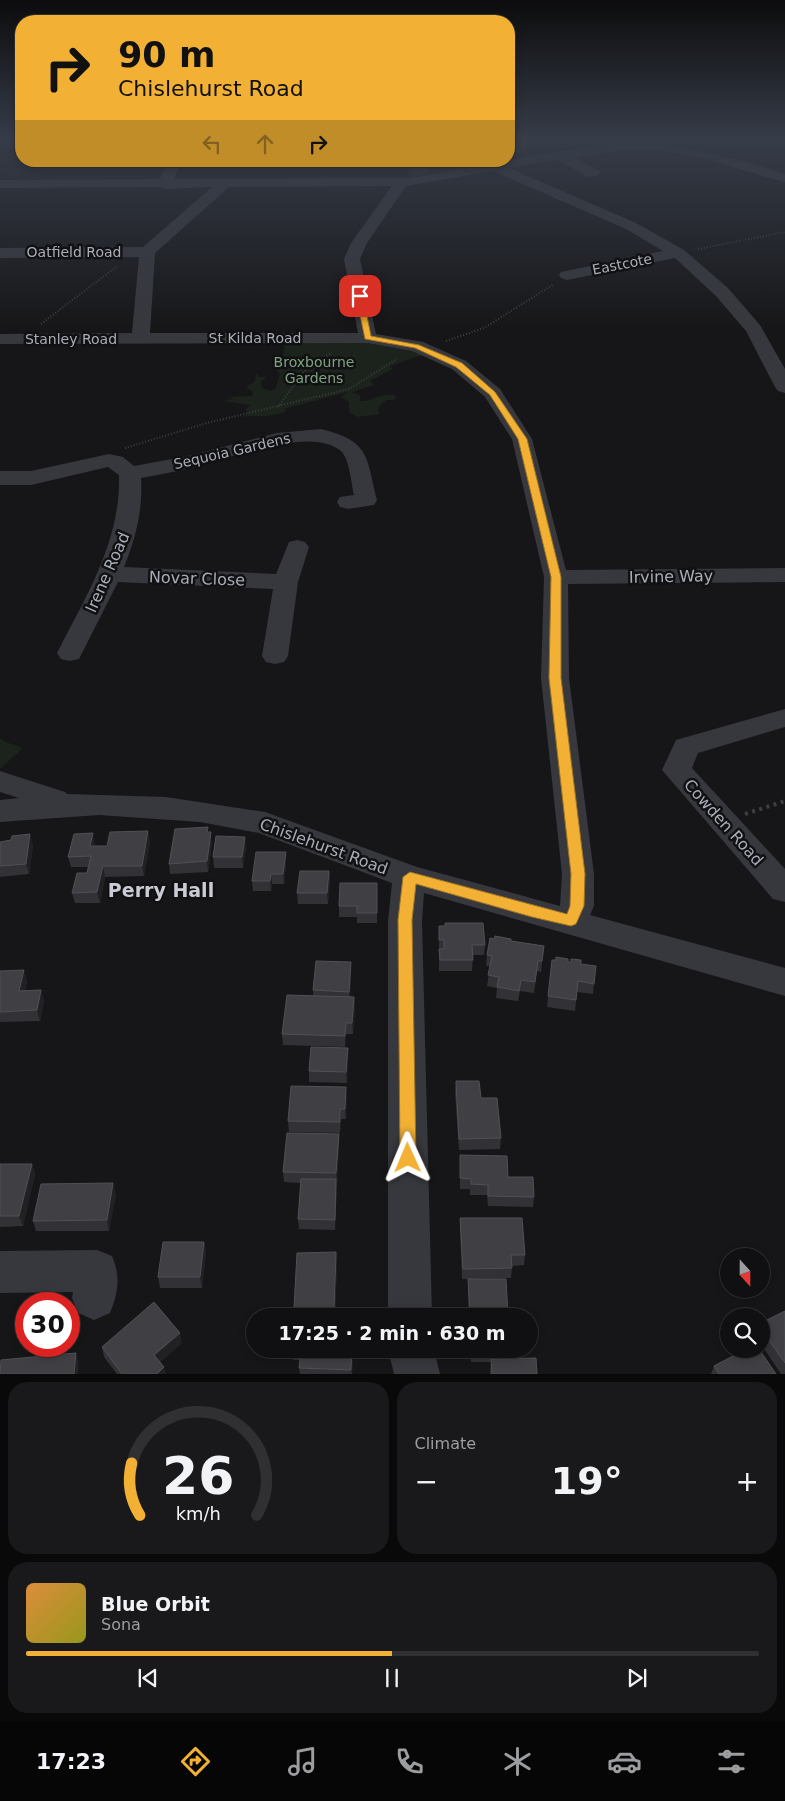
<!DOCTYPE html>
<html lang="en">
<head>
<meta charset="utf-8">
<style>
	:root { --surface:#101012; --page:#19191b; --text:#f1f3f6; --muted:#9c9d9f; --line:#303032; --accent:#f2b134 }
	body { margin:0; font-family:"DejaVu Sans",sans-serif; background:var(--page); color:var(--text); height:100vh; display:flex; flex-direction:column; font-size:19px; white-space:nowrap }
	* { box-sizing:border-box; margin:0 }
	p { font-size:16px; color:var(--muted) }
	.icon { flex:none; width:28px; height:28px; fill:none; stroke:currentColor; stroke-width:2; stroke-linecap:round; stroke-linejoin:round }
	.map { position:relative; height:1374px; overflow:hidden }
	.details { display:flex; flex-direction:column; gap:8px; padding:8px; background:#09090a; flex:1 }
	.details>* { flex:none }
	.guide { position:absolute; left:15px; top:15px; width:500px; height:152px; border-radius:20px; box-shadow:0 2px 8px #0003,0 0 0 1px var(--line); background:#f2b134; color:#111; overflow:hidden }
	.needle { width:32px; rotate:159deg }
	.buttons { position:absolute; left:720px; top:1248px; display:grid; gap:10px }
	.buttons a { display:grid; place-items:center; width:50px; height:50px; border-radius:50%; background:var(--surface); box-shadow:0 2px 8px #0003,0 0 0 1px var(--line); font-size:25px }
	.speed { position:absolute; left:15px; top:1292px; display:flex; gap:10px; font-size:25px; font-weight:700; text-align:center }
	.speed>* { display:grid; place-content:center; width:65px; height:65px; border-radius:50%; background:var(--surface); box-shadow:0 2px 8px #0003,0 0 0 1px var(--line); line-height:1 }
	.speed .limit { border:8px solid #d22; background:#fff; color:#111 }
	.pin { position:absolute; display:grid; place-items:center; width:42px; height:42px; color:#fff; margin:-21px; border-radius:10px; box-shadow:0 2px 8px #0006 }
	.me { position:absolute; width:55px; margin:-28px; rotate:359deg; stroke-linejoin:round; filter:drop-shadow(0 0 4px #0008) }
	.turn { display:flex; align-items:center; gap:18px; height:105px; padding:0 20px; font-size:22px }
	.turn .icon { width:65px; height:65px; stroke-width:2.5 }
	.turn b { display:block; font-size:35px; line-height:42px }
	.lanes { display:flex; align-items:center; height:48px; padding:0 20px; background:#0003; justify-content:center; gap:25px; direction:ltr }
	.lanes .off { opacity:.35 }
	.big { font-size:38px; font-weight:700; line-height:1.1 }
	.details .card { flex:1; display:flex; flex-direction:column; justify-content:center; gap:8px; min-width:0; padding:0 18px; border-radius:20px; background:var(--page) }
	.details .dial { align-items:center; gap:0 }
	.dial svg { height:130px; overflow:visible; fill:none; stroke:var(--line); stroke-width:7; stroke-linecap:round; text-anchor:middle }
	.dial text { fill:var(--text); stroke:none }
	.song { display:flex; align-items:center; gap:15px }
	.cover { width:60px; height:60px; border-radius:8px; background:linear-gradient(135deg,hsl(30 70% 55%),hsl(60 70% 35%)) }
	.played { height:5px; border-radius:2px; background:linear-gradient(90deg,var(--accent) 50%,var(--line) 50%) }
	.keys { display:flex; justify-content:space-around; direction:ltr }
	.heat { display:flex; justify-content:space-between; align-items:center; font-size:28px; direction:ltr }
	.details .tiles { flex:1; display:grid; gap:8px; grid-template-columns:1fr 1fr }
	.card:last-child { grid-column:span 2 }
	.trip { position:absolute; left:246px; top:1308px; width:292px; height:50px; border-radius:25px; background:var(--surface); box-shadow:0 2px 8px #0003,0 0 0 1px var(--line); font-weight:700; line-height:50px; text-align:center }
	.menu { display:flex; height:80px; justify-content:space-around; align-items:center; background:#060607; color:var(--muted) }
	.menu .icon { width:35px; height:35px }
	.menu .on { color:var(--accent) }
	.menu b { font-size:22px; color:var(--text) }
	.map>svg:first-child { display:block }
	.built { fill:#222225 }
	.green { fill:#1c231d }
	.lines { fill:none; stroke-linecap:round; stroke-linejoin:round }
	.path-far1 { stroke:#3d3f44; stroke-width:2; stroke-dasharray:1 2; stroke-linecap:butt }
	.path { stroke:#3d3f44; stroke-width:4; stroke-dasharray:3 4.5; stroke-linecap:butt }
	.minor { fill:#37383d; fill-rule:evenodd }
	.wall { fill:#323236 }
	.shaded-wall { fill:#212124 }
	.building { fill:#3f3f44; stroke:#4f5156 }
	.route { fill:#f2b134; stroke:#9d7322 }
	.labels { text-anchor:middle; stroke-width:5; stroke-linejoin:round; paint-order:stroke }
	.far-street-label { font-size:14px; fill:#a8adb8; stroke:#111113 }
	.far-park-label { font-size:14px; fill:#7fa381; stroke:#111113 }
	.street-label { font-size:16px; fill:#a8adb8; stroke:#111113 }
	.quarter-label { font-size:19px; font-weight:bold; fill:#c9ccd4; stroke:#111113 }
</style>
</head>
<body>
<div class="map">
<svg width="785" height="1374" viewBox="0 0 785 1374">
	<rect width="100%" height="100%" fill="#161618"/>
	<polygon class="built" points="484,161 486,167 411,180 405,163"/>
	<g class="green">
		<path d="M348 340 408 347 422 355 390 366 393 369 370 381 374 385 352 392 361 396 359 401C373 402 382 391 397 396L394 400H386L378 408 379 414 358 417 349 412V402L341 397 348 392 284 409 286 411C273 418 256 415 241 417L248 414 245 410 250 405 224 401 234 398 224 397 252 396 253 392 246 387 255 381 256 373 259 377H267L260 382 262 388 270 391 275 389 280 375 273 363 283 357 285 343Z"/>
		<path d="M0 738C6 745 17 743 22 749L0 769Z"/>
	</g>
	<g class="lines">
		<g class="path-far1">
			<polyline points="279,167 300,161"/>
			<polyline points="698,249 785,232"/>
			<polyline points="41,324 116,267"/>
			<polyline points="446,341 484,328 554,284"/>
			<polyline points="278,407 309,365 332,353"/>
			<polyline points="125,448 207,423 349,389 397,359"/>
		</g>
		<polyline class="path" points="745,814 785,801"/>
		<g class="minor">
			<path d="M631 142C685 145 734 158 785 174V182C734 169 685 148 631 150 612 151 592 155 574 157L600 172 598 175 588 177 557 159 509 168 636 223 684 250 728 288 760 325 785 369V393L778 391 775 387 746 331 716 296 675 258 567 280 561 278 559 275 561 272 663 251 626 229 493 171 406 186 367 243 360 259 376 334 423 342 466 361 500 389 532 439 566 570 785 568V582L568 584 569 678 594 874V906L590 915 785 968V996L424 893 422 921 432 1316H388V921L392 883 259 833 200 822 99 815 0 822V800L19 798 0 792V771L65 792 67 794 166 797 265 812 417 867 560 906 562 874 541 678 544 577 512 439 485 397 452 369 412 351 368 343 0 344V334L132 333 139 257 0 258V248L143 247 212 187 165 189 160 187 0 188V180L160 179 166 164 165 161 180 163 174 179 413 178 559 151ZM392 186 351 243 344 259 358 333H150L155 253 229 187Z"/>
			<path d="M321 429C370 441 366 456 377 500L374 505 348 509 340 507 337 502 340 497 354 495C351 483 350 460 341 451 312 426 234 457 201 465 181 471 161 474 141 478 143 509 136 538 124 567L276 574 289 542 297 540 305 542 309 547 298 582 288 656 284 662 275 664 266 662 262 656 273 589 118 582 79 659 70 661 61 659 57 653C86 596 121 541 119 475L108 467 31 485H0V471H31L109 454 123 457 134 466 188 456 277 433Z"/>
			<polygon points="785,709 785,727 698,753 692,768 785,869 785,902 773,899 662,770 676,740"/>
			<path d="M97 1250 112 1256C121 1277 118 1293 110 1313L94 1320 78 1313 72 1298 73 1292 0 1293V1251Z"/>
			<polygon points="388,1349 434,1349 440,1374 394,1374"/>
		</g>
	</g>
	<g class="wall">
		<polygon points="513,137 576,137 577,147 557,148 550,143 543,145 532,144 524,153 509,152 509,145"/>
		<polygon points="409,161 428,161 429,171 427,171 427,173 413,173"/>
		<polygon points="209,832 212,843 208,872 170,874 169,864"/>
		<polygon points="0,842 33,845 29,874 0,877"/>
		<polygon points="150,842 144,876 105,877 100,903 75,903 72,893 87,873 88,867 71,867 68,857 95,844 94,846 107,846"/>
		<polygon points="246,847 243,868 214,868 213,857"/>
		<polygon points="286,862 284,884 272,884 271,891 253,891 252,881"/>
		<polygon points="329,871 330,881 328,904 298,904 297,893"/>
		<polygon points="377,883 377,923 357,923 357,917 339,917 339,906"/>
		<polygon points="439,926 485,945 484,955 473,955 472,971 439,971"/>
		<polygon points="511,941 544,946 541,972 537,971 534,993 520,991 518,1001 496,998 497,988 487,986 490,966 486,966 487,955"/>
		<polygon points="552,960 581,964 594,984 593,994 577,992 575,1011 547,1007"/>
		<polygon points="0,971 27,981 25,991 41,990 44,1001 40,1021 0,1022"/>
		<polygon points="351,973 350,996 354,997 355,1007 353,1034 346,1034 345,1047 283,1045 282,1034 313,995 313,990"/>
		<polygon points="348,1048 348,1059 347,1083 309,1082 309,1071"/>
		<polygon points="456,1081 481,1098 501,1138 500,1149 459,1150 455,1092"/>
		<polygon points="346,1087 346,1119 341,1119 340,1133 289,1132 288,1121"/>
		<polygon points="339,1134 339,1145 337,1184 335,1230 299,1229 298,1219 301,1183 284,1182 283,1172"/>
		<polygon points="460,1155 508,1177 534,1197 533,1207 488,1206 487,1195 470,1195 470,1189 460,1189"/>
		<polygon points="0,1164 32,1164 35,1174 23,1226 0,1227"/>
		<polygon points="116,1194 109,1231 36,1231 33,1221"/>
		<polygon points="460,1218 525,1255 524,1265 512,1266 511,1278 462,1279 460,1229"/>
		<polygon points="204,1242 206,1252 202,1288 160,1288 158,1277"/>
		<polygon points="336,1252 337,1263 335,1316 295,1316 294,1308"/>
		<polygon points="468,1279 508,1316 469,1316 468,1290"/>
		<polygon points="785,1311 785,1374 781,1374 761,1344 761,1323"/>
		<polygon points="182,1343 160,1362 166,1374 117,1374 104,1357 102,1347"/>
		<polygon points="353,1349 352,1374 300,1374 299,1368 300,1360 293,1360 292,1350"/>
		<polygon points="470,1349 511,1349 510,1359 537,1374 490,1374 491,1362 471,1362"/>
		<polygon points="714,1366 776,1374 711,1374"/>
	</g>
	<g class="shaded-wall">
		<polygon points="548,137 550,137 550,143 543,145 543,139"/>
		<polygon points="573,137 576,137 576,140 578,140 577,147 557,148 557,142"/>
		<polygon points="532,138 532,144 524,153 525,147"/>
		<polygon points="148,831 150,842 144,876 142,866"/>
		<polygon points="211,832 212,843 208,872 207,861"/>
		<polygon points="93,833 95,844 92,856 90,846"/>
		<polygon points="30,834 33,845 29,874 26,864"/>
		<polygon points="245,837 246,847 243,868 242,857"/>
		<polygon points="286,852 286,862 284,884 283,874"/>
		<polygon points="103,866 105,877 100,903 97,892"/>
		<polygon points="329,871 330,881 328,904 327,893"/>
		<polygon points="271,874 272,884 271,891 270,881"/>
		<polygon points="351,962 351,973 349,1002 349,992"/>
		<polygon points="24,970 27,981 22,1002 19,991"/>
		<polygon points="41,990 44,1001 40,1021 37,1010"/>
		<polygon points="354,997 355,1007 353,1034 352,1023"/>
		<polygon points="346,1023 346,1034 345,1047 345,1036"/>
		<polygon points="348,1048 348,1059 347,1083 346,1072"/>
		<polygon points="346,1087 347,1098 346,1119 345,1109"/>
		<polygon points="340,1109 341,1119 340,1133"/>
		<polygon points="339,1134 339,1145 337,1184 336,1173"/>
		<polygon points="32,1164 35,1174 23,1226 19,1216"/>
		<polygon points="336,1179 337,1189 335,1230 335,1220"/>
		<polygon points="113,1183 116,1194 109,1231 107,1220"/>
		<polygon points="204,1242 206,1252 202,1288 200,1277"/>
		<polygon points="336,1252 337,1263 335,1316 334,1308"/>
		<polygon points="180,1333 182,1343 157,1365 154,1355"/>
		<polygon points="352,1349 353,1349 352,1374 351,1370"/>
		<polygon points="76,1353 79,1363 78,1374 74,1374"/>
		<polygon points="164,1367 166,1374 157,1374"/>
	</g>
	<g class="building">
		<polygon points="513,137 548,137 543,139 532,138 525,147 509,145"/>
		<polygon points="551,137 573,137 578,140 557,142"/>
		<polygon points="411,161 428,161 429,164 427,164 427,167 413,167"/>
		<polygon points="208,827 207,832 211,832 207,861 169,864 175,829"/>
		<polygon points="148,831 142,866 103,866 97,892 72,893 77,873 87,873 91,856 68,857 74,834 93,833 90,846 107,846 110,832"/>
		<polygon points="30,834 26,864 0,866 0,842 11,840 12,836"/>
		<polygon points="216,836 245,837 242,857 213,857"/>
		<polygon points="256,852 286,852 283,874 271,874 270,881 252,881"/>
		<polygon points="300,871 329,871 327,893 297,893"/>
		<polygon points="340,883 377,883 377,913 357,913 357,906 339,906"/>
		<polygon points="445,923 483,923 485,945 472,945 473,960 440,960 439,949 444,949 444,940 439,940 439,926 445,926"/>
		<polygon points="495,936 511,939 511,941 544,946 542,961 538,961 535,982 521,980 519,991 497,987 499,977 488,975 492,956 487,955 490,938 494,939"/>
		<polygon points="556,957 568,959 568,962 571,962 571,959 581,960 581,964 596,966 594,984 578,981 576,1000 548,996 552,960 556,960"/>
		<polygon points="316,961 351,962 349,992 313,990"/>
		<polygon points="24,970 19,991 41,990 37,1010 0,1012 0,971"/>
		<polygon points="287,995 354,997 352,1023 346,1023 345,1036 282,1034"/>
		<polygon points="311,1047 348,1048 346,1072 309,1071"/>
		<polygon points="456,1081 479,1081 481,1098 497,1098 501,1138 459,1139"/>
		<polygon points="291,1086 346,1087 345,1109 340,1109 340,1122 288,1121"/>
		<polygon points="287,1133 339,1134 336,1173 283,1172"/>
		<polygon points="460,1155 507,1156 508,1177 533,1177 534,1197 488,1196 488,1185 471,1184 471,1179 460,1178"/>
		<polygon points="0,1164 32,1164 19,1216 0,1216"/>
		<polygon points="301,1179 336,1179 335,1220 298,1219"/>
		<polygon points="113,1183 107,1220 33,1221 41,1184"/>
		<polygon points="460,1218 522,1218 525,1255 511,1255 512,1268 463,1269"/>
		<polygon points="163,1242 204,1242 200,1277 158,1277"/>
		<polygon points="336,1252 334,1308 294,1308 297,1253"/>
		<polygon points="468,1279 506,1279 508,1316 470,1316"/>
		<polygon points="154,1302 180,1333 154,1355 164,1367 157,1374 122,1374 102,1347"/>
		<polygon points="785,1311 785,1363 761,1329 761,1323"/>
		<polygon points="292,1349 352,1349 351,1370 299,1368 301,1351 292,1350"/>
		<polygon points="471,1349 511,1349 511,1351 472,1352"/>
		<polygon points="746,1349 759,1349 776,1374 719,1374 714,1366"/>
		<polygon points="76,1353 74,1374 0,1374 1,1360"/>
		<polygon points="536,1358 537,1374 492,1374 491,1359"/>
	</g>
	<linearGradient id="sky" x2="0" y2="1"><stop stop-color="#0c0c0d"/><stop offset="0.42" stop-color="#363c48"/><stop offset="1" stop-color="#363c48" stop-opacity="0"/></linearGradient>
	<rect width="785" height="330" fill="url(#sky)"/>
	<polygon class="route" points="360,294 363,296 371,336 419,345 462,363 495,392 527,439 561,577 561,678 585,874 584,906 576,924 571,926 532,917 416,884 412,920 416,1158 414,1163 408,1165 402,1163 400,1158 398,920 403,877 410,872 567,914 570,906 571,874 549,678 551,577 518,439 490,395 456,367 415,348 365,339 356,296"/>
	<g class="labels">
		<g class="far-street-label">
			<text x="74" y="257">Oatfield Road</text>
			<text transform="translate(622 264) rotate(-11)" y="5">Eastcote</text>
			<text x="255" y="343">St Kilda Road</text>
			<text x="71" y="344">Stanley Road</text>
			<text transform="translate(232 451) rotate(-13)" y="5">Sequoia Gardens</text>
		</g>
		<g class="far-park-label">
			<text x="314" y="367">Broxbourne<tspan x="314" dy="16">Gardens</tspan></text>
		</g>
		<g class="street-label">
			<text transform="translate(107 572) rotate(-66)" y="6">Irene Road</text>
			<text transform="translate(671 576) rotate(-1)" y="6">Irvine Way</text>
			<text transform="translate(197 578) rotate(2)" y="6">Novar Close</text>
			<text transform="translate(724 822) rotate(48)" y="6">Cowden Road</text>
			<text transform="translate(324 846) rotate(20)" y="6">Chislehurst Road</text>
		</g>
		<g class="quarter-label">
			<text x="161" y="897">Perry Hall</text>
		</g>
	</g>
</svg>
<div class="buttons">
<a><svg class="needle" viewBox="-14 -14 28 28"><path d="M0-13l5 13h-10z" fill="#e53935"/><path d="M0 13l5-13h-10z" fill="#9c9d9f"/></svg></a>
<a><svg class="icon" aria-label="search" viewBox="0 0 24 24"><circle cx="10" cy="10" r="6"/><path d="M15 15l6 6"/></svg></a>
</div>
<div class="speed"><div class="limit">30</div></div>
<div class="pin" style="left:360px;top:296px;background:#d93025"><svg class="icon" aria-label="arrive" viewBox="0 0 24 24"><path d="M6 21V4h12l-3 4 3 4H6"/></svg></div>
<svg class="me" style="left:408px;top:1158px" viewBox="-20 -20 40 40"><path d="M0-17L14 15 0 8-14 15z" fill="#f2b134" stroke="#fff" stroke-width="4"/></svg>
<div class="trip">17:25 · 2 min · 630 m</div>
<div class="guide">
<div class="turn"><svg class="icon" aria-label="right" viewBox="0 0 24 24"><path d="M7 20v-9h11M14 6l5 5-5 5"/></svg><div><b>90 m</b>Chislehurst Road</div></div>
<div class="lanes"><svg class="icon off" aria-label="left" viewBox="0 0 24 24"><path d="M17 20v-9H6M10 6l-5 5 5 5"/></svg><svg class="icon off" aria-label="ahead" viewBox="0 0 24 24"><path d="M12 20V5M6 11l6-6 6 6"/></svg><svg class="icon" aria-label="right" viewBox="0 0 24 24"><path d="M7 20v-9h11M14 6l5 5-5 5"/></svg></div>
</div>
</div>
<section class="details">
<div class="tiles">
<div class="card dial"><svg viewBox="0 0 100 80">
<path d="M14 69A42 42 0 1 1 86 69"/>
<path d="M14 69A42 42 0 0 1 9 37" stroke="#f2b134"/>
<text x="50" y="56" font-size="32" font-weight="700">26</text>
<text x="50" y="72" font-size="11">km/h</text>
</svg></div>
<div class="card"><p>Climate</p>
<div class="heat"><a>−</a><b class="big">19°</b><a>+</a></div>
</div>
<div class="card">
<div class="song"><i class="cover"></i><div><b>Blue Orbit</b><p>Sona</p></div></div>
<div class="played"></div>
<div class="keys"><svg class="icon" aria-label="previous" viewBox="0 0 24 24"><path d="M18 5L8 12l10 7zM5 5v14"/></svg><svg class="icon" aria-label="pause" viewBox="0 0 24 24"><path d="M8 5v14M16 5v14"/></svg><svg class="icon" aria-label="next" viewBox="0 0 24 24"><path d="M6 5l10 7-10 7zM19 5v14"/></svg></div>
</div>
</div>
</section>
<nav class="menu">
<b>17:23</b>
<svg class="icon on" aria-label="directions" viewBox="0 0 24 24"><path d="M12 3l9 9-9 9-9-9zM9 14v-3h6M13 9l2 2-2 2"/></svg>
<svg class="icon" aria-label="music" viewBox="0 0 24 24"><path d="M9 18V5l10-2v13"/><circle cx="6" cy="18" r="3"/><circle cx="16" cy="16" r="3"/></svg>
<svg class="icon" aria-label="phone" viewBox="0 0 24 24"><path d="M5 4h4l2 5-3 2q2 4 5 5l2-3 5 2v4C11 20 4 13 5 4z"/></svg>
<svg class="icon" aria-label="climate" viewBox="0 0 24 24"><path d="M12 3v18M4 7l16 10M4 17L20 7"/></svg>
<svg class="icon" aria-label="car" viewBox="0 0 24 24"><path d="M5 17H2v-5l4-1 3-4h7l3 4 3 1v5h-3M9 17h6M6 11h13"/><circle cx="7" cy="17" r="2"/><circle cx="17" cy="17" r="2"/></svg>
<svg class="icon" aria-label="filters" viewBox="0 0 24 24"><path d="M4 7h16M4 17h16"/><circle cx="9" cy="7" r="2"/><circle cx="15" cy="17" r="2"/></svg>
</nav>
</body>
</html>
